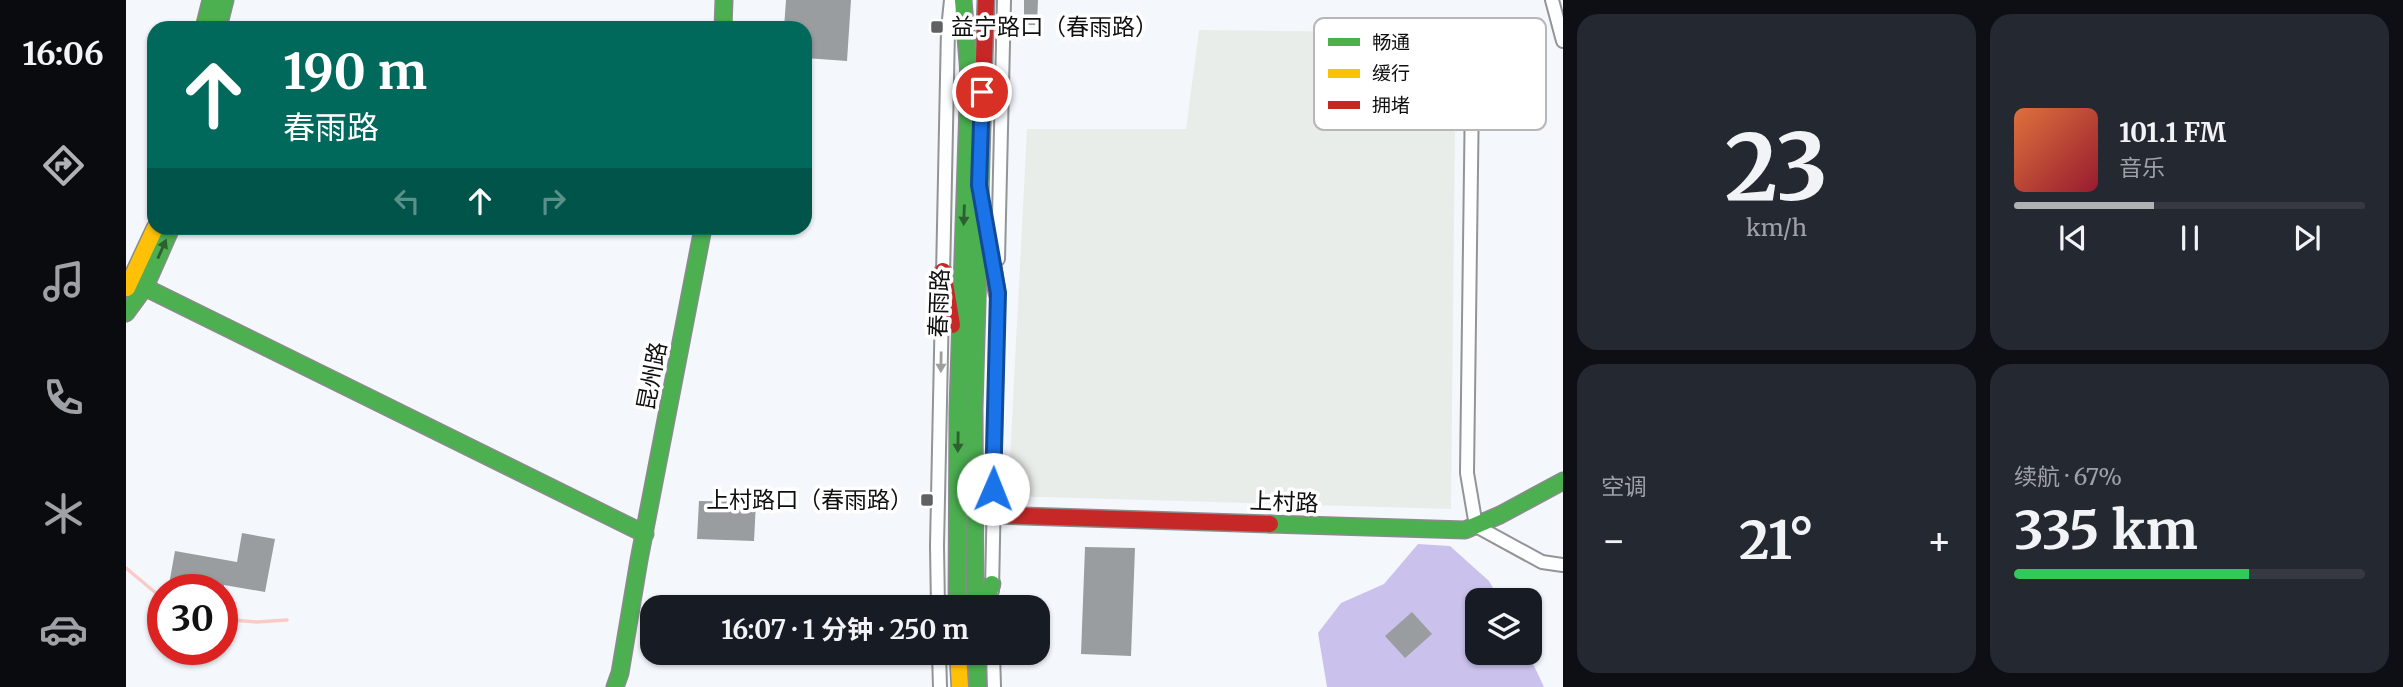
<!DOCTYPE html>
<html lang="zh">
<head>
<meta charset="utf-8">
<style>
	:root { --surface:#171b24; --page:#242831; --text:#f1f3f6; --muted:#9ea1a6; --line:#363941; --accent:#afb1b3 }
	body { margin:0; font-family:Merriweather,"Noto Sans SC",serif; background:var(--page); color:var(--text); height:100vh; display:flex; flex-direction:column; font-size:26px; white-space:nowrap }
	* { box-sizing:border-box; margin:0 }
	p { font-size:23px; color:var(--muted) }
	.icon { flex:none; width:38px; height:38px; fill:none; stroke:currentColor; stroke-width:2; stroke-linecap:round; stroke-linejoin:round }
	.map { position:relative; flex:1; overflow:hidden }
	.details { display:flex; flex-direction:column; gap:14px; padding:14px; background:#0d0f14; width:840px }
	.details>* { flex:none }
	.banner { position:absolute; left:21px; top:21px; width:665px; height:214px; border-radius:21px; box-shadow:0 2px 5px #0004; background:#00695c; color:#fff; overflow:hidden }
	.buttons { position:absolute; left:1339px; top:588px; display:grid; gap:14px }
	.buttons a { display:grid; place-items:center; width:77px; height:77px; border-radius:14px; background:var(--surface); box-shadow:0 2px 5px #0004; font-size:35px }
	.speed { position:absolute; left:21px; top:574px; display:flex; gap:14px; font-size:35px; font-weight:700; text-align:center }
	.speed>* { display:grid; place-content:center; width:91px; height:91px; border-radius:50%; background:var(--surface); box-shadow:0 2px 5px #0004; line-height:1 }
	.speed .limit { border:10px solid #d22; background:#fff; color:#111 }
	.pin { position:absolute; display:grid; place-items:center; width:60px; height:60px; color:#fff; margin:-30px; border:4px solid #fff; border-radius:50%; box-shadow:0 2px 7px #0007 }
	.me { position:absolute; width:77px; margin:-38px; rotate:1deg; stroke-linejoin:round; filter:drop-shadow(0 0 5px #0008) }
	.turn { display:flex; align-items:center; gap:24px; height:147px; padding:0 21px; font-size:32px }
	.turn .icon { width:91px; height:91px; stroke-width:2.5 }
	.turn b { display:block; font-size:49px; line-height:60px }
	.lanes { display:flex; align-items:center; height:66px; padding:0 21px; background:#0003; justify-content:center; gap:35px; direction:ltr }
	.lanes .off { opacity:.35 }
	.big { font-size:52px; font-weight:700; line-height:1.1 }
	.details .tile { flex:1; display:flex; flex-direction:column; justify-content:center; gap:10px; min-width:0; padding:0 24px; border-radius:21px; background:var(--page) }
	.details .dial { align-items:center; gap:0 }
	.dial b { font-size:91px; line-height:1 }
	.song { display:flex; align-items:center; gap:21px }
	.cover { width:84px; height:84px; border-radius:10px; background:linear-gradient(135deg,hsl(20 70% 55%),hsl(350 70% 35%)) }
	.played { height:7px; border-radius:4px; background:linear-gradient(90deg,var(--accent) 40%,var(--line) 40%) }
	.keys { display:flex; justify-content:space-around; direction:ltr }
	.heat { display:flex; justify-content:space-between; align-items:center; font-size:38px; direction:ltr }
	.charge { height:10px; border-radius:5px; background:linear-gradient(90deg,#34c759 67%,var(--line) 0) }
	.details .tiles { flex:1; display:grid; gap:14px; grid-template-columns:repeat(2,1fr) }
	.trip { position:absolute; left:514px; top:595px; width:410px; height:70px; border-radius:21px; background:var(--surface); box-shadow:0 2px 5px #0004; font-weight:700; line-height:70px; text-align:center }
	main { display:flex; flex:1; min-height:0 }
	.dock { display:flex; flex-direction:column; width:126px; justify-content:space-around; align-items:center; background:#090b0e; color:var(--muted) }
	.dock .icon { width:49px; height:49px }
	.dock .on { color:var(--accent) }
	.dock b { font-size:32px; color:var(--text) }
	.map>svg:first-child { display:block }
	.industrial { fill:#e9edea }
	.forest { fill:#cbc1ed }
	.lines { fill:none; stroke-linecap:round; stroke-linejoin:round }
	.stream { stroke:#f9cbc7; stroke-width:3.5 }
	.building { fill:#999da0 }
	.street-casing { stroke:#929496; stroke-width:16 }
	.fast-casing { stroke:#898b8c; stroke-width:19 }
	.slow-casing { stroke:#898b8c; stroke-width:19 }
	.jam-casing { stroke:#898b8c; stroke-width:19 }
	.street { stroke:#fdfeff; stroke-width:12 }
	.fast { stroke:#4caf50; stroke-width:16 }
	.slow { stroke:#ffc107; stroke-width:16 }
	.jam { stroke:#c62828; stroke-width:16 }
	.oneway { fill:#2e5f30 }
	.oneway2 { fill:#9e9e9f }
	.route-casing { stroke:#114b97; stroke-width:18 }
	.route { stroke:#1a73e8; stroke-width:12 }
	.poi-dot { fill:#5f6162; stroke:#fff; stroke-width:2.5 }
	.labels { text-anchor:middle; stroke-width:7; stroke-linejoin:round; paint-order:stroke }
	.poi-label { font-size:23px; fill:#0f0f0f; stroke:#fff; text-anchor:start }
	.street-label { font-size:23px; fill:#0f0f0f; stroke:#fff }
	.key { fill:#fff; stroke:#b7b7b7; stroke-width:2 }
	.key-label { font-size:19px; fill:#0f0f0f }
</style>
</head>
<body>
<main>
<nav class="dock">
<b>16:06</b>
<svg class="icon on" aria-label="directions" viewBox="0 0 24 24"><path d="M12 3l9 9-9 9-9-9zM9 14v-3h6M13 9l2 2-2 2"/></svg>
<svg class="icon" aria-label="music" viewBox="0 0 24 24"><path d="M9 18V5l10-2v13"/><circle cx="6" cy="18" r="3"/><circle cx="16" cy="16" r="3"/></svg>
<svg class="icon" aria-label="phone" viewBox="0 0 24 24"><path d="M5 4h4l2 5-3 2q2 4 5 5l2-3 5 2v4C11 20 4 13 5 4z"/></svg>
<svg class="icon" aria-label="climate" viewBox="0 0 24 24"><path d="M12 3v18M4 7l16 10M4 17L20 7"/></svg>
<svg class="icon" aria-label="car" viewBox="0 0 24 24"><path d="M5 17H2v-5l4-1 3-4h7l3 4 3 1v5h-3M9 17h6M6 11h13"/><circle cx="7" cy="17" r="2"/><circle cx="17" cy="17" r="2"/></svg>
</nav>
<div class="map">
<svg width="1437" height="687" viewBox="0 0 1437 687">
	<rect width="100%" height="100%" fill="#f4f8fc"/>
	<polygon class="industrial" points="1073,30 1330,33 1325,509 882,496 901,129 1060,129"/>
	<polygon class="forest" points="1292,544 1324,546 1363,581 1374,600 1351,600 1351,653 1402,653 1418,687 1201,687 1192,633 1215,603 1258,584"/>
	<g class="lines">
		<g class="stream">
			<polyline points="0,568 37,599"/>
			<polyline points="96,619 131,622 161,620"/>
		</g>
	</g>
	<g class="building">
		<polygon points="660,0 725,0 721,61 679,58 679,28 658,28"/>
		<polygon points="898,0 912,0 911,25 898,25"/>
		<polygon points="573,501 630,502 628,541 571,539"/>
		<polygon points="116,533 149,539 139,592 98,585 98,590 42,590 49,551 111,562"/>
		<polygon points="959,547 1009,548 1005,656 955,654"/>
		<polygon points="1286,612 1306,634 1279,658 1259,636"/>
	</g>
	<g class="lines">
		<g class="street-casing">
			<g id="street">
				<polyline points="1426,0 1437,41"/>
				<polyline points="1346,93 1341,473 1350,526 1416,562 1437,565"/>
				<polyline points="872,259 878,0"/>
				<polyline points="817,276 822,29 825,0"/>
				<polyline points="866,591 872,287"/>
				<polyline points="812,607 811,546 816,305"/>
				<polyline points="813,653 814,687"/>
				<polyline points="867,653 868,687"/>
			</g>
		</g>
		<g class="fast-casing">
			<g id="fast">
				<polyline points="78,28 85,0"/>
				<polyline points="92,28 99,0"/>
				<polyline points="597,28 598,0"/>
				<polyline points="6,281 519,534"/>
				<polyline points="0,313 19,287 45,228"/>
				<polyline points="1144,524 1339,530 1374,515 1437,481"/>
				<polyline points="831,607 832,408 843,75 837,0"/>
				<polyline points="849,607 848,409 857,89"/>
				<polyline points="858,607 866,584"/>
				<polyline points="850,653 852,687"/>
				<polyline points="489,687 494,673 513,560 577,228"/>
			</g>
		</g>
		<g class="slow-casing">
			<g id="slow">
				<polyline points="1,288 29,228"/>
				<polyline points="832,653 834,687"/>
			</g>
		</g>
		<g class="jam-casing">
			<g id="jam">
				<polyline points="857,89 860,0"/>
				<polyline points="862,235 871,293"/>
				<polyline points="817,271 826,325"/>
				<polyline points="866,515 1144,524"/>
			</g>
		</g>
		<use href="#street" class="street"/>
		<use href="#fast" class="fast"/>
		<use href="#slow" class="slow"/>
		<use href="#jam" class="jam"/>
	</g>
	<defs><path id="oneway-solid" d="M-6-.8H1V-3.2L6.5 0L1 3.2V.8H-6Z" transform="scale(1.75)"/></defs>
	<g class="oneway">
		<use href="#oneway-solid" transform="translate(838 215) rotate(92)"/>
		<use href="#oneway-solid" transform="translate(36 249) rotate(-66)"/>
		<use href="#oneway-solid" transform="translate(832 442) rotate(91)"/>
	</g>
	<use class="oneway2" href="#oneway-solid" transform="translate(815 362) rotate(91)"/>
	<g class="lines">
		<g class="route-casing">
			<polyline id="route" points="856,92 853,185 872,293 867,489"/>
		</g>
		<use href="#route" class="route"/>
	</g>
	<g class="poi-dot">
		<rect x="804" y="20" width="14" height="14" rx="3.5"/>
		<rect x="794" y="493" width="14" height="14" rx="3.5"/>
	</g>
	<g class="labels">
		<g class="poi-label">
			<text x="825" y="35">益宁路口（春雨路）</text>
			<text x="787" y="508" text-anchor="end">上村路口（春雨路）</text>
		</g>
		<g class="street-label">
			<text transform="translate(813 303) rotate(-88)" y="8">春雨路</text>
			<text transform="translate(526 376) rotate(-79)" y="8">昆州路</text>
			<text transform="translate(1158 502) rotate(2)" y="8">上村路</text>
		</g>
	</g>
	<rect x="1188" y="18" width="232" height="112" rx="10" class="key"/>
	<rect x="1202" y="38" width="32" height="8" fill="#4caf50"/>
	<rect x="1202" y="69" width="32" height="9" fill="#ffc107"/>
	<rect x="1202" y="101" width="32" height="8" fill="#c62828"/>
	<g class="key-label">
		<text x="1246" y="49">畅通</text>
		<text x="1246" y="80">缓行</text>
		<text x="1246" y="112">拥堵</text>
	</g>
</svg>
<div class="buttons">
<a><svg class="icon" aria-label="layers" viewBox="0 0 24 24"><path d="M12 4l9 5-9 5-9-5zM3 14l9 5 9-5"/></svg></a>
</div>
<div class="speed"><div class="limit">30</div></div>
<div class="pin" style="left:856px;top:92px;background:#d93025"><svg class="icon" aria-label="arrive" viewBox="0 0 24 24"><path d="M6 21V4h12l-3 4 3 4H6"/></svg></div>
<svg class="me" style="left:867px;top:489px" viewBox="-20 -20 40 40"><circle r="19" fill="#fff"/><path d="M0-13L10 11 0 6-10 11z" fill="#1a73e8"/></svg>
<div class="trip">16:07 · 1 分钟 · 250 m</div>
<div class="banner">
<div class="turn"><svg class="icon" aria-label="ahead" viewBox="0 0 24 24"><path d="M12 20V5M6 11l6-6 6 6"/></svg><div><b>190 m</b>春雨路</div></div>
<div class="lanes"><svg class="icon off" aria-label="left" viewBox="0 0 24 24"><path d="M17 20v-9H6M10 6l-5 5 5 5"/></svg><svg class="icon" aria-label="ahead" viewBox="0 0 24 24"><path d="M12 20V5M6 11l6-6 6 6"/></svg><svg class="icon off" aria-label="right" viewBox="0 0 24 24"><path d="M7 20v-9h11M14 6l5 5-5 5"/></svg></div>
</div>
</div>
<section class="details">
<div class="tiles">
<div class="tile dial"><b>23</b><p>km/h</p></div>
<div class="tile">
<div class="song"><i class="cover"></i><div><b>101.1 FM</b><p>音乐</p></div></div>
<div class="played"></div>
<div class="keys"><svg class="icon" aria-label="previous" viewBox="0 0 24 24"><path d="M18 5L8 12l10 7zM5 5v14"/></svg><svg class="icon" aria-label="pause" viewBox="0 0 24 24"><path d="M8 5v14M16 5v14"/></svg><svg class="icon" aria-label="next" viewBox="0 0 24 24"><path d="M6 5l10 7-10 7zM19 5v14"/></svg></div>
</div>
<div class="tile"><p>空调</p>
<div class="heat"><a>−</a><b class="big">21°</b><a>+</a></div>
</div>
<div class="tile"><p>续航 · 67%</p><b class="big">335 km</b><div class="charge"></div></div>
</div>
</section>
</main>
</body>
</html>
